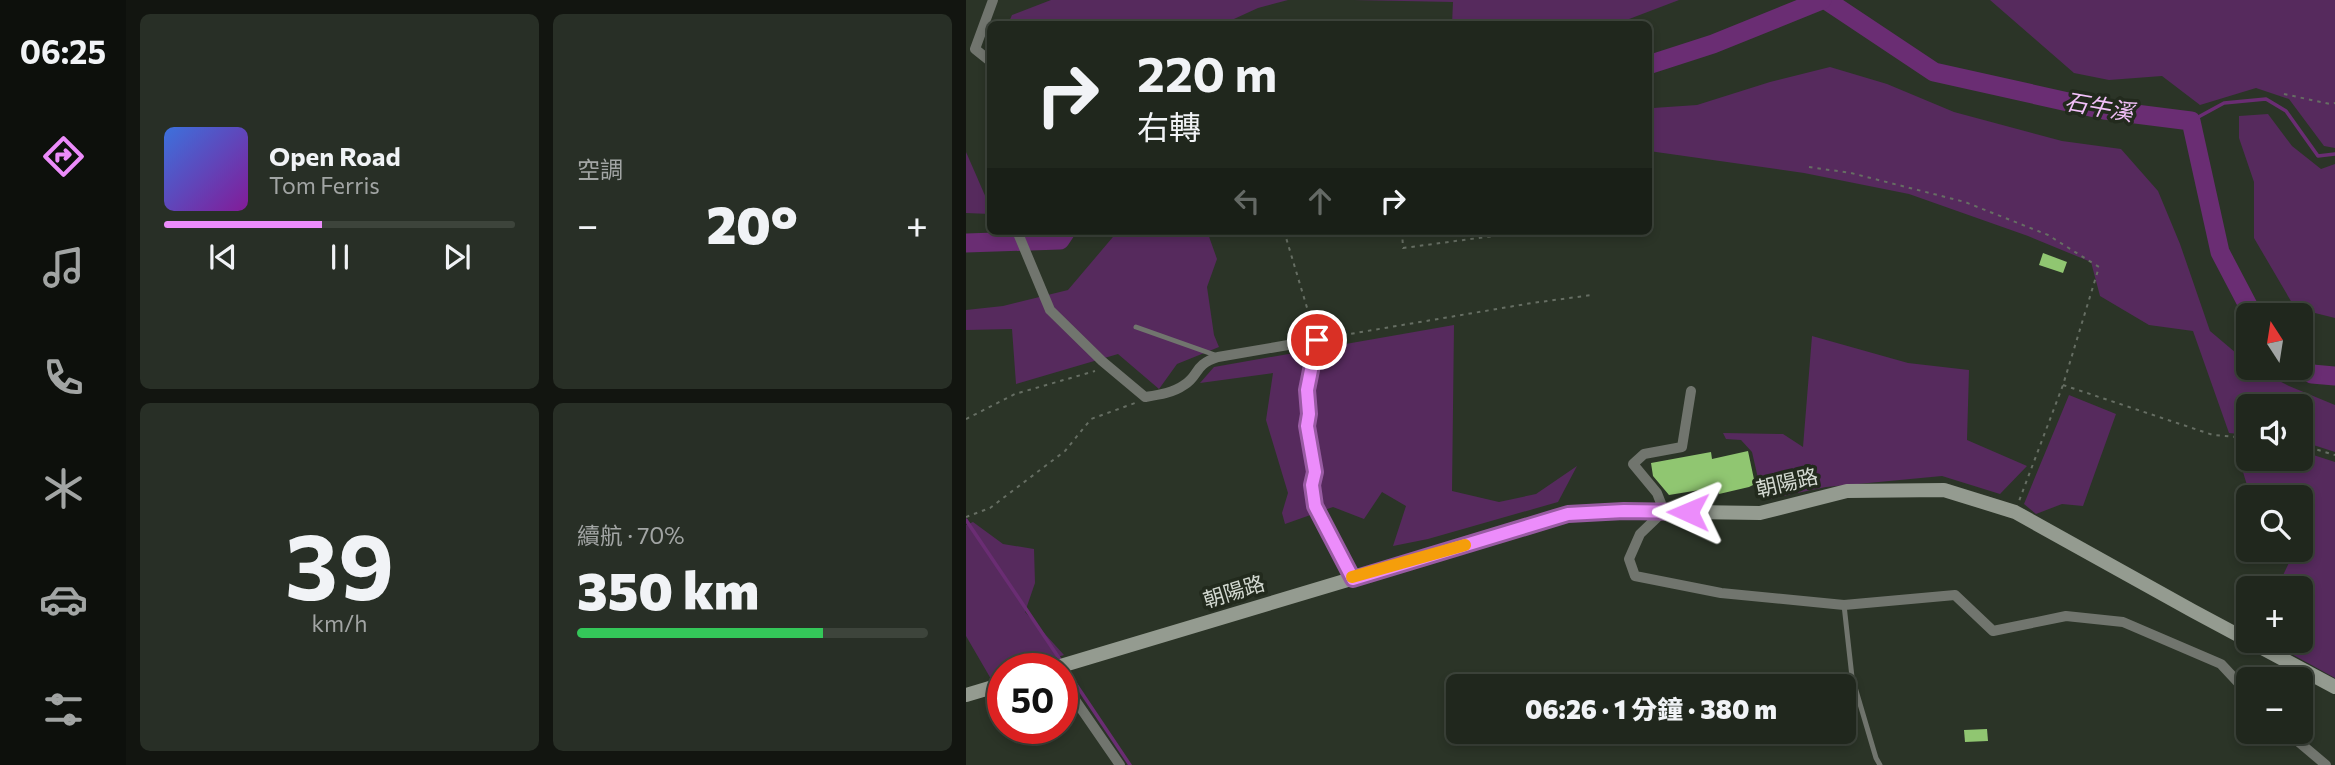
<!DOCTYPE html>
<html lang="zh-TW">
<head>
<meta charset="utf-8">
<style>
	:root { --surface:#20271d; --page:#282f26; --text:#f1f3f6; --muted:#a2a5a4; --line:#3d443b; --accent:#ec8cfb }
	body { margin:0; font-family:Commissioner,"Noto Sans TC",sans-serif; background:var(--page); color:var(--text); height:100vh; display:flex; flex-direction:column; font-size:26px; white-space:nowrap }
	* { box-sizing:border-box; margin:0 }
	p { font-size:23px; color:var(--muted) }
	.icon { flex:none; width:38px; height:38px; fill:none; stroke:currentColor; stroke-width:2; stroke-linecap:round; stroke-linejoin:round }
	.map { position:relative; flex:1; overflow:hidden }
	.side { display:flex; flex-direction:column; gap:14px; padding:14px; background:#121510; width:840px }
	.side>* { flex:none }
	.guide { position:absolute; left:21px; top:21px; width:665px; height:214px; border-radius:10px; box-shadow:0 4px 10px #0003,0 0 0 2px var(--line); background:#20271d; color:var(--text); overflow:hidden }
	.needle { width:46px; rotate:348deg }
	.buttons { position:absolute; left:1270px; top:303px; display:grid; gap:14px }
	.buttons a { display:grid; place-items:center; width:77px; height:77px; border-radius:10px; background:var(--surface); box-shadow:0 4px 10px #0003,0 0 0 2px var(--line); font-size:35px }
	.speed { position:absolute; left:21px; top:653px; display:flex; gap:14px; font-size:35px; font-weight:700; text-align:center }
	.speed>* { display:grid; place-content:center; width:91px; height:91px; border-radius:50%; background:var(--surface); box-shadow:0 4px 10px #0003,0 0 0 2px var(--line); line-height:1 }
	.speed .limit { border:10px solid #d22; background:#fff; color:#111 }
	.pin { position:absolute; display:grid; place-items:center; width:60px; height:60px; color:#fff; margin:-30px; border:4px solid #fff; border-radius:50%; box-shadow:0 2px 7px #0007 }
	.me { position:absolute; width:77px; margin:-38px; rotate:271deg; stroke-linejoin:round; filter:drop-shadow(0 0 5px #0008) }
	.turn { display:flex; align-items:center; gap:24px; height:147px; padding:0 35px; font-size:32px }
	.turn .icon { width:91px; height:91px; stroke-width:2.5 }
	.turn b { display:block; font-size:49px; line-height:60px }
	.lanes { display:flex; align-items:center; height:66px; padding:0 35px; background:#0003; justify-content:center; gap:35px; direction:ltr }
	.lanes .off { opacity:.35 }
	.big { font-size:52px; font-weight:800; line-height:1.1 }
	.side .card { flex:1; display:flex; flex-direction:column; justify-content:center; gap:10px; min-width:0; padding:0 24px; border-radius:10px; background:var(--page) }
	.side .dial { align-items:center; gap:0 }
	.dial b { font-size:91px; line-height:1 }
	.song { display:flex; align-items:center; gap:21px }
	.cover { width:84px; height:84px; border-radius:10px; background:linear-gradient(135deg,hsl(220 70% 55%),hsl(290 70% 35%)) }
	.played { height:7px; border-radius:4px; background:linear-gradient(90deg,var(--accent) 45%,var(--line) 45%) }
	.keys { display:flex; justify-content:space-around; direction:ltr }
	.heat { display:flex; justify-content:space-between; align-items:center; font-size:38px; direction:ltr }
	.charge { height:10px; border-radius:5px; background:linear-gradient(90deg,#34c759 70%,var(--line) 0) }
	.side .tiles { flex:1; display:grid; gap:14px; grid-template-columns:repeat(2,1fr) }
	.trip { position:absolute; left:480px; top:674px; width:410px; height:70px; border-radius:10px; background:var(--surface); box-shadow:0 4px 10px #0003,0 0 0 2px var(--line); font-weight:800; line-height:70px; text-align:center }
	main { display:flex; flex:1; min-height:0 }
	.dock { display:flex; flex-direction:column; width:126px; justify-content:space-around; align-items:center; background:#0d100c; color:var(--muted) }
	.dock .icon { width:49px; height:49px }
	.dock .active { color:var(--accent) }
	.dock b { font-size:32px; color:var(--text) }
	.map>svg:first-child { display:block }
	.green { fill:#562a5d }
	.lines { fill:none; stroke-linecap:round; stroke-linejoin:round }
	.stream { stroke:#6a2d73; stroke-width:3.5 }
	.river { stroke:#6a2d73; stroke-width:19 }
	.building { fill:#90c671 }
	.path { stroke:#666e63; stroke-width:2; stroke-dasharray:3.5 5; stroke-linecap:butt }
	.service { stroke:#71756e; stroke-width:5 }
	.minor { stroke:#71756e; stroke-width:10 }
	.secondary { stroke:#949b90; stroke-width:14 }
	.route-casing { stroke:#995ba3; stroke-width:18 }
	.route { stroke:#ec8cfb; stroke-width:12 }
	.slow { stroke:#f59e0b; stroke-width:12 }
	.labels { text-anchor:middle; stroke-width:7; stroke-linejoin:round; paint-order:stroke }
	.street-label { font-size:21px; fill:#d2d8d0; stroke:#222a1d }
	.water-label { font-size:23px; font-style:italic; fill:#f2c0f9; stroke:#222a1d }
</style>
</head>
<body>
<main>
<nav class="dock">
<b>06:25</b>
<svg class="icon active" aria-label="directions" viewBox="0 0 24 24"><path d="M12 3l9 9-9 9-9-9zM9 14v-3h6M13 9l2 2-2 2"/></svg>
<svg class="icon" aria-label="music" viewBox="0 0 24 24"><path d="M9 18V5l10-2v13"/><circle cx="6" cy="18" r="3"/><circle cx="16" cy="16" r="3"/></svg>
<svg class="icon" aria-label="phone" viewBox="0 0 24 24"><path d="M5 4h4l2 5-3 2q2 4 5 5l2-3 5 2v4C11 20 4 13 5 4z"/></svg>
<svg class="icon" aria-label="climate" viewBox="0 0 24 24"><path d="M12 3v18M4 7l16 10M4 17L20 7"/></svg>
<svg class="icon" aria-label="car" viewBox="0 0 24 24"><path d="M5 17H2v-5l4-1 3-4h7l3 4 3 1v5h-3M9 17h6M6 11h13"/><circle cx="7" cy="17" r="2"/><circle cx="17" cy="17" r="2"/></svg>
<svg class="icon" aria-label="filters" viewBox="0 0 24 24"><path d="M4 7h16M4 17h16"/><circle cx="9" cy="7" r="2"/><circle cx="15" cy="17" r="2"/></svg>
</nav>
<section class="side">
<div class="tiles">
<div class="card">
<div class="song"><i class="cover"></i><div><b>Open Road</b><p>Tom Ferris</p></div></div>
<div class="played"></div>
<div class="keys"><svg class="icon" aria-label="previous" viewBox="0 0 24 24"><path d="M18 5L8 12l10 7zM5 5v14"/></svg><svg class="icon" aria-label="pause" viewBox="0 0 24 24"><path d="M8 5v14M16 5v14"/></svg><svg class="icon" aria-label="next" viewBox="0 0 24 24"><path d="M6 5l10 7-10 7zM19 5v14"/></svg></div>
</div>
<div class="card"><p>空調</p>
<div class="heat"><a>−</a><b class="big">20°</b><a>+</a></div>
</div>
<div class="card dial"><b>39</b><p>km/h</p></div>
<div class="card"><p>續航 · 70%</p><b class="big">350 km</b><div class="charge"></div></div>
</div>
</section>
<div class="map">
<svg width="1369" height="765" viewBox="0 0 1369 765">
	<rect width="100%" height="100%" fill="#2b3427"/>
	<g class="green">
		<polygon points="85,0 322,0 292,8 257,24 42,24 46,15"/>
		<polygon points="387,0 713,0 650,24 486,24 487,2"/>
		<polygon points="1024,0 1369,0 1369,148 1358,146 1323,99 1290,88 1234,105 1196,76 1143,80 1108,73"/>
		<polygon points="864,67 921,84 988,112 1096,141 1155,149 1192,191 1214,244 1244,331 1283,364 1283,368 1288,368 1323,386 1369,405 1369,452 1335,441 1335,406 1283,406 1283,435 1263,433 1227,331 1183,325 1134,296 1125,262 1062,236 943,194 838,173 683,151 683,106 687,108 731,105 804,82"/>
		<polygon points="1302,114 1326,146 1355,169 1369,164 1369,318 1329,308 1288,238 1288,182 1273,138 1273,116"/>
		<polygon points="0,152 24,207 24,214 0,213"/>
		<polygon points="152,231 241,231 251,259 241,287 248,335 253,347 211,364 193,389 152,354 50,384 46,329 0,330 0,310 37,306 102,290"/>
		<polygon points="488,325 486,491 533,502 570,494 611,466 592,502 462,539 427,546 440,506 416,492 398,519 367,507 319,524 316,513 322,493 300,420 307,373 234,383 248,367"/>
		<polygon points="846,336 942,363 1003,370 1001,440 1061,466 1034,494 976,476 860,487 797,500 786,452 775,440 760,439 757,433 817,434 837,447"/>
		<polygon points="1103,395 1150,414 1117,506 1096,504 1070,514 1058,504"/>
		<polygon points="1270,449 1283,449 1283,458 1335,458 1335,451 1369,462 1369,678 1302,641 1335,640 1335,588 1311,588 1329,550 1335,550 1335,536 1345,514 1331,488 1284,495"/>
		<polygon points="7,522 37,544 68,549 69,583 59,612 98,655 56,668 37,668 37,675 25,679 0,636 0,525"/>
	</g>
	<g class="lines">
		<g class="stream">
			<polyline points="1225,121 1258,103 1300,99 1320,111 1352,156 1369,154"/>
			<polyline points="0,520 95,661"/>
			<polyline points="99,668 164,765"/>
		</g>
		<g class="river">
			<polyline points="860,0 968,72 1138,110 1225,121 1254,252 1287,315"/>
			<polyline points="682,65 747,44 856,0"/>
			<polyline points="0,243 94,240 100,231"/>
			<polyline points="1335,366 1346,374 1369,376"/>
		</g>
	</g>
	<g class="building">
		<polygon points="1077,253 1101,262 1097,273 1073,265"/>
		<polygon points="782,451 789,484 783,487 753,494 752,487 703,495 687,476 685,463 745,452 746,459"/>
		<polygon points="1021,729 1022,741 999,742 998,730"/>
	</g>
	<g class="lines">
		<g class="path">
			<polyline points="1318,94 1364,104 1369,103"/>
			<polyline points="843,167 885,173 999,202 1082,235 1133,267 1097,385 1053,501"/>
			<polyline points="318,231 348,331"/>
			<polyline points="436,231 437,248 558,232"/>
			<polyline points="360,338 566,303 626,295"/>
			<polyline points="1097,385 1247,435 1283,438"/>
			<polyline points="0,419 49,394 129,371"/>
			<polyline points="1335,445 1369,455"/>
			<polyline points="0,517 24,508 99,451 125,419 169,403"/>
		</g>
		<g class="service">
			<polyline points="170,327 249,355"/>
			<polyline points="878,605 886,677 910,758 914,765"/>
		</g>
		<g class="minor">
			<polyline points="24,61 9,49 27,0"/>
			<path d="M51 231 84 310 136 361 179 397C192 395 207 393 218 385 234 375 227 365 252 357L351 340 340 390 343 414 341 426 349 472 346 485 349 506 387 579"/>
			<polyline points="725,391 716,447 678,454 667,464 691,493 698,511 674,534 663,559 669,576 755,593 878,605 989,595 1027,631 1100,616 1157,622 1255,664 1283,694"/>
			<polyline points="96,681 154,765"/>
			<polyline points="1321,732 1360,765"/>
		</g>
		<g class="secondary">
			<polyline points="88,668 602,514 658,511 794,513 881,491 978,490 1049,512 1227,611 1369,687"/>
			<polyline points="0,695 37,684"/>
		</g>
	</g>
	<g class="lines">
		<g class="route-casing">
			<polyline id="route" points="351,340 341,390 343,414 341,426 349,472 346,485 349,506 387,579 602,514 658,511 722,512"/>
		</g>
		<use href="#route" class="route"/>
		<polyline class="slow" points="386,577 499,545"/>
	</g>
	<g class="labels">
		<g class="street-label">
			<text transform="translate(821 483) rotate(-13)" y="7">朝陽路</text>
			<text transform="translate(268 592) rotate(-17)" y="7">朝陽路</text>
		</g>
		<g class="water-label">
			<text transform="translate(1133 107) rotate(10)" y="8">石牛溪</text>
		</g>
	</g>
</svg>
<div class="buttons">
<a><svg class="needle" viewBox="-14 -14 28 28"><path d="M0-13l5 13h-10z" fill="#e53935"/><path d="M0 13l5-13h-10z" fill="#a2a5a4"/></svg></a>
<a><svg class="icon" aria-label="sound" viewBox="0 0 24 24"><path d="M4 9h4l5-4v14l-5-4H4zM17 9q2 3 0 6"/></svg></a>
<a><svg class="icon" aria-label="search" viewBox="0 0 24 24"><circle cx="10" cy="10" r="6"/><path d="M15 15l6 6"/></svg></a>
<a>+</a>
<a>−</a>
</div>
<div class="speed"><div class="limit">50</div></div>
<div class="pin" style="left:351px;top:340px;background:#d93025"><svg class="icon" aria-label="arrive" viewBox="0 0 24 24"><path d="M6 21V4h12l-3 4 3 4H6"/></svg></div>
<svg class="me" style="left:722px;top:512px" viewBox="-20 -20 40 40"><path d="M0-17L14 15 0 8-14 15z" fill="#ec8cfb" stroke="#fff" stroke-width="4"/></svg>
<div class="trip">06:26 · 1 分鐘 · 380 m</div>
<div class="guide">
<div class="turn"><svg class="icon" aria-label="right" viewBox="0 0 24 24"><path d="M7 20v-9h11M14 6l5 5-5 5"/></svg><div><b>220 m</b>右轉</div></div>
<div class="lanes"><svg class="icon off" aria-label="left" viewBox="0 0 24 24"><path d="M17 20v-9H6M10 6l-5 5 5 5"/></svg><svg class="icon off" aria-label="ahead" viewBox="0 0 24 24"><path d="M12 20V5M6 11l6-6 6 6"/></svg><svg class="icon" aria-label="right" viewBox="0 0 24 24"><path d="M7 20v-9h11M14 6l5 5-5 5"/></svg></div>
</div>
</div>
</main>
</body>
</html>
